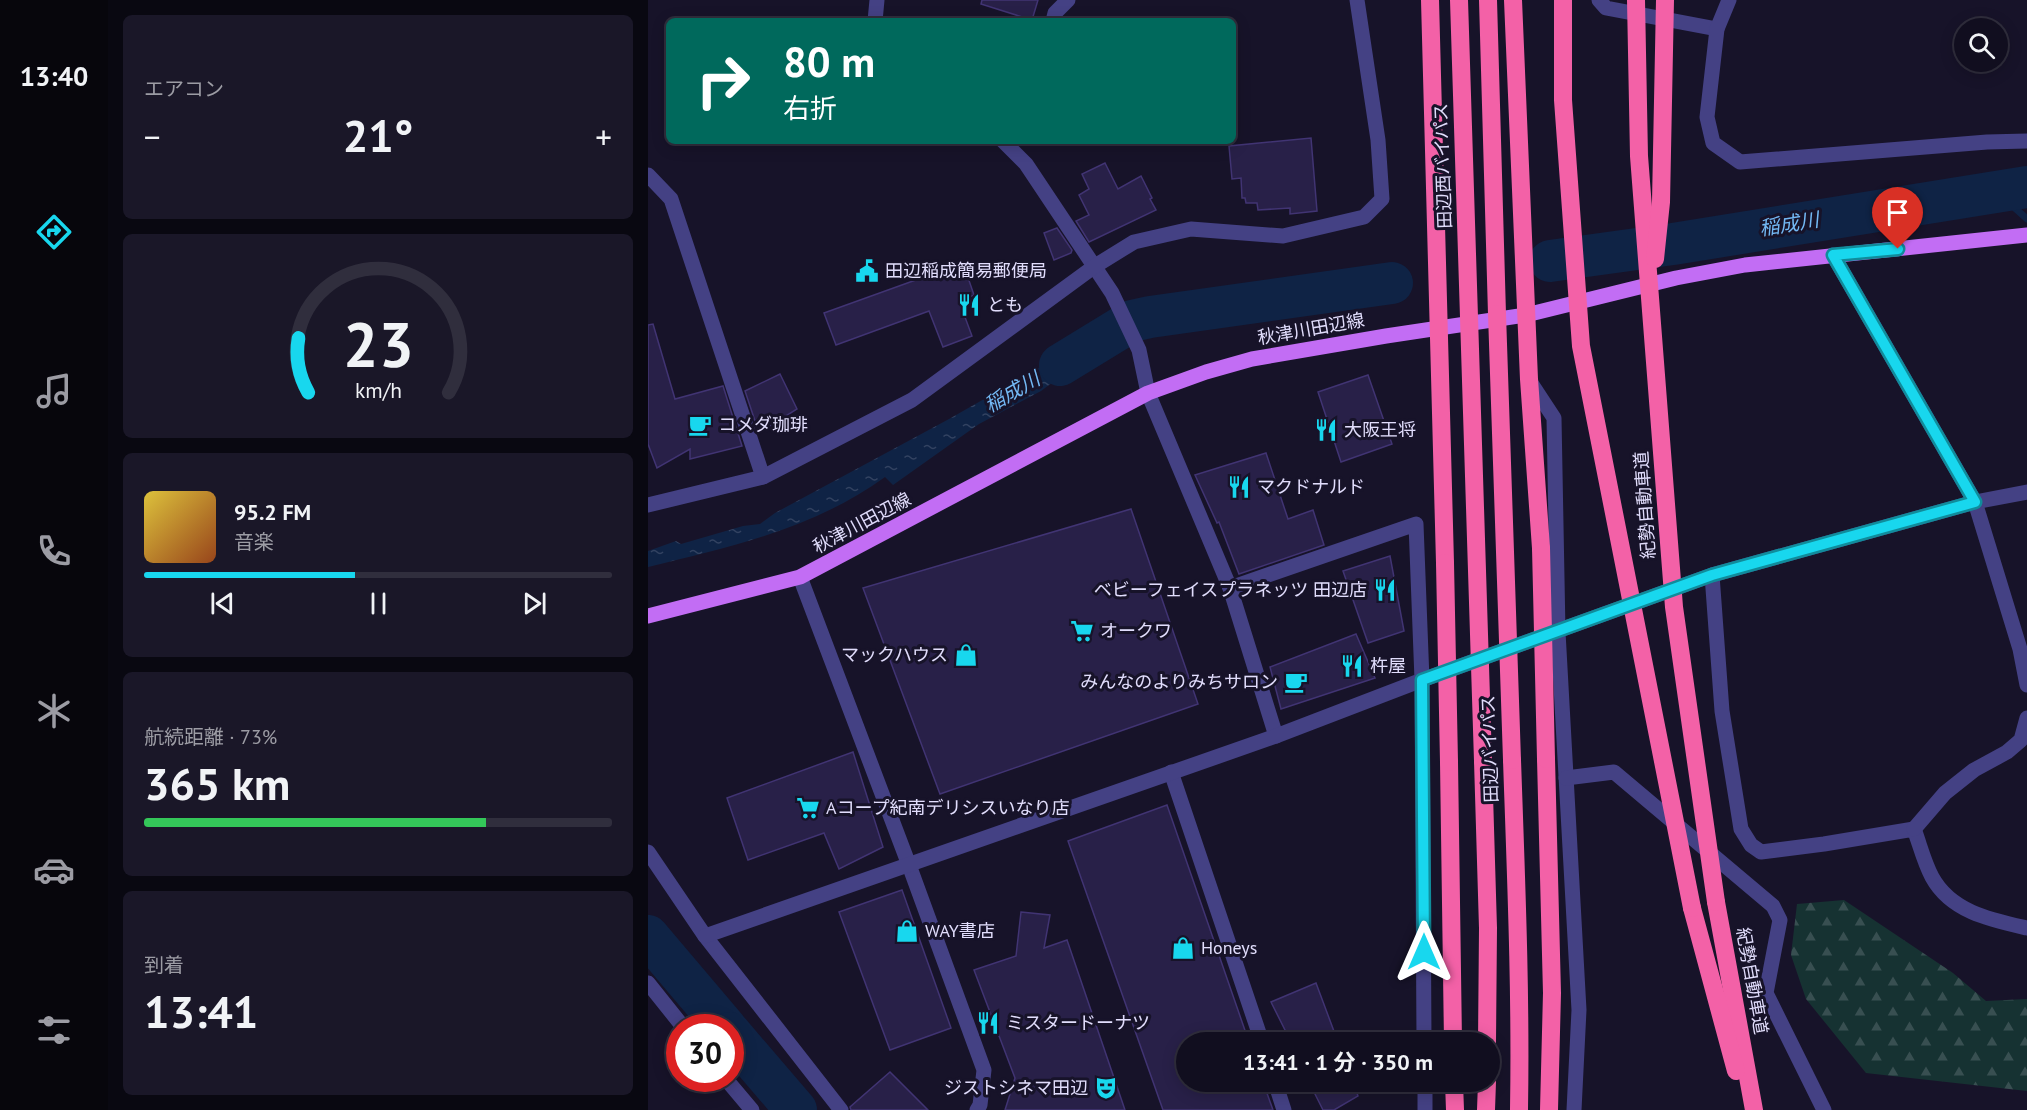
<!DOCTYPE html>
<html lang="ja">
<head>
<meta charset="utf-8">
<style>
	:root { --surface:#110e1f; --page:#1a1728; --text:#f1f3f6; --muted:#9c9ca4; --line:#302e3d; --accent:#18d7ee }
	body { margin:0; font-family:"PT Sans","Noto Sans JP",sans-serif; background:var(--page); color:var(--text); height:100vh; display:flex; flex-direction:column; font-size:22px; white-space:nowrap }
	* { box-sizing:border-box; margin:0 }
	p { font-size:20px; color:var(--muted) }
	.icon { flex:none; width:33px; height:33px; fill:none; stroke:currentColor; stroke-width:2; stroke-linecap:round; stroke-linejoin:round }
	.map { position:relative; flex:1; overflow:hidden }
	.sheet { display:flex; flex-direction:column; gap:15px; padding:15px; background:#090811; width:540px }
	.sheet>* { flex:none }
	.banner { position:absolute; left:18px; top:18px; width:570px; height:126px; border-radius:9px; box-shadow:0 3px 15px #0003,0 0 0 2px var(--line); background:#00695c; color:#fff; overflow:hidden }
	.buttons { position:absolute; left:1306px; top:18px; display:grid; gap:12px }
	.buttons a { display:grid; place-items:center; width:54px; height:54px; border-radius:50%; background:var(--surface); box-shadow:0 3px 15px #0003,0 0 0 2px var(--line); font-size:30px }
	.speed { position:absolute; left:18px; top:1014px; display:flex; gap:12px; font-size:30px; font-weight:700; text-align:center }
	.speed>* { display:grid; place-content:center; width:78px; height:78px; border-radius:50%; background:var(--surface); box-shadow:0 3px 15px #0003,0 0 0 2px var(--line); line-height:1 }
	.speed .limit { border:9px solid #d22; background:#fff; color:#111 }
	.pin { position:absolute; display:grid; place-items:center; width:51px; height:51px; color:#fff; margin:-62px -26px; border-radius:50% 50% 50% 0; rotate:-45deg; box-shadow:0 0 6px #0007 }
	.pin .icon { rotate:45deg }
	.me { position:absolute; width:66px; margin:-33px; rotate:0deg; stroke-linejoin:round; filter:drop-shadow(0 0 4px #0008) }
	.turn { display:flex; align-items:center; gap:21px; height:126px; padding:0 18px; font-size:27px }
	.turn .icon { width:78px; height:78px; stroke-width:2.5 }
	.turn b { display:block; font-size:42px; line-height:51px }
	.big { font-size:45px; font-weight:700; line-height:1.1 }
	.sheet .card { flex:1; display:flex; flex-direction:column; justify-content:center; gap:9px; min-width:0; padding:0 21px; border-radius:9px; background:var(--page) }
	.sheet .dial { align-items:center; gap:0 }
	.dial svg { height:156px; overflow:visible; fill:none; stroke:var(--line); stroke-width:7; stroke-linecap:round; text-anchor:middle }
	.dial text { fill:var(--text); stroke:none }
	.song { display:flex; align-items:center; gap:18px }
	.cover { width:72px; height:72px; border-radius:9px; background:linear-gradient(135deg,hsl(50 70% 55%),hsl(20 70% 35%)) }
	.played { height:6px; border-radius:3px; background:linear-gradient(90deg,var(--accent) 45%,var(--line) 45%) }
	.keys { display:flex; justify-content:space-around; direction:ltr }
	.heat { display:flex; justify-content:space-between; align-items:center; font-size:33px; direction:ltr }
	.charge { height:9px; border-radius:4px; background:linear-gradient(90deg,#34c759 73%,var(--line) 0) }
	.trip { position:absolute; left:528px; top:1032px; width:324px; height:60px; border-radius:30px; background:var(--surface); box-shadow:0 3px 15px #0003,0 0 0 2px var(--line); font-weight:700; line-height:60px; text-align:center }
	main { display:flex; flex:1; min-height:0 }
	.menu { display:flex; flex-direction:column; width:108px; justify-content:space-around; align-items:center; background:#07060c; color:var(--muted) }
	.menu .icon { width:42px; height:42px }
	.menu .on { color:var(--accent) }
	.menu b { font-size:27px; color:var(--text) }
	.map>svg:first-child { display:block }
	.forest { fill:url(#forest-firs) }
	.water { fill:url(#water-ripples) }
	.lines { fill:none; stroke-linecap:round; stroke-linejoin:round }
	.stream { stroke:#0f2345; stroke-width:7 }
	.river { stroke:#0f2345; stroke-width:42 }
	.building { fill:#282048; stroke:#413473; stroke-width:1.5 }
	.minor { stroke:#444184; stroke-width:15 }
	.major { stroke:#c26df4; stroke-width:15 }
	.highway { stroke:#f361a7; stroke-width:18 }
	.highway-bridge { stroke:#f361a7; stroke-width:18 }
	.route-casing { stroke:#108c9b; stroke-width:15 }
	.route { stroke:#18d7ee; stroke-width:10 }
	.labels { text-anchor:middle; stroke-width:6; stroke-linejoin:round; paint-order:stroke }
	.street-label { font-size:18px; fill:#e1ddfc; stroke:#171329 }
	.poi-label { font-size:18px; fill:#e1ddfc; stroke:#171329; text-anchor:start }
	.water-label { font-size:20px; font-style:italic; fill:#73b8f4; stroke:#171329 }
</style>
</head>
<body>
<main>
<nav class="menu">
<b>13:40</b>
<svg class="icon on" aria-label="directions" viewBox="0 0 24 24"><path d="M12 3l9 9-9 9-9-9zM9 14v-3h6M13 9l2 2-2 2"/></svg>
<svg class="icon" aria-label="music" viewBox="0 0 24 24"><path d="M9 18V5l10-2v13"/><circle cx="6" cy="18" r="3"/><circle cx="16" cy="16" r="3"/></svg>
<svg class="icon" aria-label="phone" viewBox="0 0 24 24"><path d="M5 4h4l2 5-3 2q2 4 5 5l2-3 5 2v4C11 20 4 13 5 4z"/></svg>
<svg class="icon" aria-label="climate" viewBox="0 0 24 24"><path d="M12 3v18M4 7l16 10M4 17L20 7"/></svg>
<svg class="icon" aria-label="car" viewBox="0 0 24 24"><path d="M5 17H2v-5l4-1 3-4h7l3 4 3 1v5h-3M9 17h6M6 11h13"/><circle cx="7" cy="17" r="2"/><circle cx="17" cy="17" r="2"/></svg>
<svg class="icon" aria-label="filters" viewBox="0 0 24 24"><path d="M4 7h16M4 17h16"/><circle cx="9" cy="7" r="2"/><circle cx="15" cy="17" r="2"/></svg>
</nav>
<section class="sheet">
<div class="card"><p>エアコン</p>
<div class="heat"><a>−</a><b class="big">21°</b><a>+</a></div>
</div>
<div class="card dial"><svg viewBox="0 0 100 80">
<path d="M14 69A42 42 0 1 1 86 69"/>
<path d="M14 69A42 42 0 0 1 9 41" stroke="#18d7ee"/>
<text x="50" y="56" font-size="32" font-weight="700">23</text>
<text x="50" y="72" font-size="11">km/h</text>
</svg></div>
<div class="card">
<div class="song"><i class="cover"></i><div><b>95.2 FM</b><p>音楽</p></div></div>
<div class="played"></div>
<div class="keys"><svg class="icon" aria-label="previous" viewBox="0 0 24 24"><path d="M18 5L8 12l10 7zM5 5v14"/></svg><svg class="icon" aria-label="pause" viewBox="0 0 24 24"><path d="M8 5v14M16 5v14"/></svg><svg class="icon" aria-label="next" viewBox="0 0 24 24"><path d="M6 5l10 7-10 7zM19 5v14"/></svg></div>
</div>
<div class="card"><p>航続距離 · 73%</p><b class="big">365 km</b><div class="charge"></div></div>
<div class="card"><p>到着</p><b class="big">13:41</b></div>
</section>
<div class="map">
<svg width="1379" height="1110" viewBox="0 0 1379 1110">
	<defs>
		<pattern id="forest-firs" width="22" height="20" patternUnits="userSpaceOnUse" patternTransform="scale(1.5)"><rect width="22" height="20" fill="#163232"/><path d="M5 1l3.5 6h-7zM16 11l3.5 6h-7z" fill="#384f51"/></pattern>
		<pattern id="water-ripples" width="26" height="14" patternUnits="userSpaceOnUse" patternTransform="scale(1.5)"><rect width="26" height="14" fill="#0f2345"/><path d="M2 4q2-2 4 0t4 0M15 11q2-2 4 0t4 0" fill="none" stroke="#324261"/></pattern>
	</defs>
	<rect width="100%" height="100%" fill="#171329"/>
	<polygon class="forest" points="1196,900 1305,973 1338,1001 1379,999 1379,1091 1218,1073 1158,999 1143,955 1149,904"/>
	<path class="water" d="M457 330 462 339 393 391 331 424 245 485 237 477C167 528 83 547 0 567V551L28 541 33 544 95 526 112 524 127 513 301 419Z"/>
	<g class="lines">
		<polyline class="stream" points="1349,192 1379,219"/>
		<g class="river">
			<polyline points="902,261 1025,244 1379,187"/>
			<polyline points="412,365 484,321 502,317 744,283"/>
			<polyline points="0,936 78,1028"/>
			<polyline points="82,1033 148,1110"/>
		</g>
	</g>
	<g class="building">
		<polygon points="334,0 390,0 384,20 333,4"/>
		<polygon points="663,138 669,211 642,214 642,208 610,210 609,203 598,203 597,198 594,198 593,178 584,179 581,146"/>
		<polygon points="457,163 470,189 493,176 504,198 502,199 508,210 441,242 428,221 441,215 431,195 441,189 434,174"/>
		<polygon points="409,228 424,250 423,253 406,260 396,233"/>
		<polygon points="315,263 326,295 311,301 324,336 295,347 281,311 188,345 176,313"/>
		<polygon points="5,324 27,399 75,386 94,446 42,459 42,449 9,468 0,444 0,325"/>
		<polygon points="132,374 149,409 111,433 97,391"/>
		<polygon points="720,375 744,444 693,462 670,392"/>
		<polygon points="618,453 640,519 665,510 676,545 591,574 571,522 569,523 547,475"/>
		<polygon points="483,509 550,704 292,794 215,588"/>
		<polygon points="742,556 756,631 720,643 695,571"/>
		<polygon points="708,634 727,678 633,709 622,667"/>
		<polygon points="205,752 235,847 191,869 176,833 100,860 79,798"/>
		<polygon points="519,805 601,1042 538,1042 538,1082 615,1082 625,1110 515,1110 420,841"/>
		<polygon points="254,890 303,1028 242,1050 191,912"/>
		<polygon points="373,912 402,915 396,948 419,940 477,1110 357,1110 367,1078 326,970 368,956"/>
		<polygon points="668,983 690,1042 643,1042 623,1002"/>
		<polygon points="242,1072 280,1110 203,1110 202,1107"/>
		<polygon points="661,1082 705,1082 710,1096 686,1110 675,1110"/>
	</g>
	<g class="lines">
		<g class="minor">
			<polyline points="951,0 958,8 1069,29"/>
			<polyline points="1081,0 1069,29 1059,117 1065,143 1092,162 1339,142 1379,141"/>
			<polyline points="227,21 229,0"/>
			<polyline points="405,21 407,13 420,0"/>
			<polyline points="355,141 378,164 464,293 491,350 500,393 582,588 628,736"/>
			<polyline points="0,175 23,199 115,477"/>
			<polyline points="1185,255 1327,502 1372,649 1379,685"/>
			<polyline points="881,380 906,418 910,632 931,1010 926,1110"/>
			<polyline points="0,505 115,477 264,400 447,266 486,242 543,229 635,236 716,217 734,199 730,140 709,0"/>
			<path d="M1064 575 1074 711 1093 829 1103 845 1113 852 1176 844 1266 829C1272 845 1276 862 1284 877 1303 912 1343 920 1379 928"/>
			<polyline points="152,577 261,865 336,1070 332,1105 329,1110"/>
			<polyline points="582,588 768,524 774,680 776,1042"/>
			<polyline points="523,772 614,1042"/>
			<polyline points="918,778 966,772 1125,906 1132,920 1118,993 1176,1110"/>
			<polyline points="1266,829 1297,793 1326,770 1359,752 1373,740 1379,718"/>
			<polyline points="0,852 57,936 193,1110"/>
			<polyline points="57,936 628,736 774,680 1064,575 1327,502 1379,492"/>
			<polyline points="0,983 36,1028"/>
			<polyline points="77,1078 104,1110"/>
			<polyline points="627,1082 636,1110"/>
			<polyline points="777,1082 777,1110"/>
		</g>
		<polyline class="major" points="0,616 152,577 500,393 558,372 604,359 738,336 878,315 1028,278 1097,265 1379,235"/>
		<g class="highway">
			<polyline points="782,0 797,563"/>
			<polyline points="840,0 849,314"/>
			<polyline points="865,0 881,379 893,548"/>
			<polyline points="898,759 904,993 901,1110"/>
			<path d="M864 760C868 876 873 993 871 1110"/>
			<polyline points="835,761 840,928 839,1042"/>
			<polyline points="801,762 805,1042"/>
			<polyline points="1068,902 1106,1110"/>
			<polyline points="1044,908 1088,1071"/>
			<polyline points="806,1082 807,1110"/>
			<polyline points="838,1110 839,1082"/>
		</g>
		<g class="highway-bridge">
			<polyline points="811,0 835,761"/>
			<polyline points="915,0 915,100 933,346 1044,908"/>
			<polyline points="988,0 991,156 1026,607 1068,902"/>
			<polyline points="1007,259 1013,202 1017,0"/>
			<polyline points="849,314 864,760"/>
			<polyline points="893,548 898,759"/>
			<polyline points="797,563 801,762"/>
		</g>
	</g>
	<g class="lines">
		<g class="route-casing">
			<polyline id="route" points="776,952 774,680 1064,575 1327,502 1185,255 1250,249"/>
		</g>
		<use href="#route" class="route"/>
	</g>
	<defs>
		<g id="civic-bare" transform="scale(1.8)"><path d="M-.6-6.5H3V-4.5H.6V-3L4-1V1h2V6H-6V1h2V-1L-.6-3ZM-1.2 2.5V6h2.4V2.5Z" fill="#18d7ee" stroke="#171329" stroke-width="2.5" paint-order="stroke"/></g>
		<g id="restaurant-bare" transform="scale(1.8)"><path d="M-5-6h1v4h1v-4h1v4h1v-4h1v5L-1.5 .5V6h-2V.5L-5-1ZM5-6V6H3V1.5H1.5Q1.5-4 5-6Z" fill="#18d7ee" stroke="#171329" stroke-width="2.5" paint-order="stroke"/></g>
		<g id="cafe-bare" transform="scale(1.8)"><path d="M-5.5-4.5H6V0H3Q3 3.5 0 3.5H-2.5Q-5.5 3.5-5.5 0ZM3-3.2v2h1.7v-2ZM-6 4.5H4V6H-6Z" fill="#18d7ee" stroke="#171329" stroke-width="2.5" paint-order="stroke"/></g>
		<g id="supermarket-bare" transform="scale(1.8)"><path d="M-6-5.5h2.5l.6 2H6L4.5 2H-2.5L-4.4-4H-6ZM-1.5 3.2a1.3 1.3 0 1 0 .1 0ZM3 3.2a1.3 1.3 0 1 0 .1 0Z" fill="#18d7ee" stroke="#171329" stroke-width="2.5" paint-order="stroke"/></g>
		<g id="shop-bare" transform="scale(1.8)"><path d="M-5-2.5h2.3a2.7 3.5 0 0 1 5.4 0H5L5.5 6h-11ZM-1.5-2.5h3a1.5 2.3 0 0 0-3 0Z" fill="#18d7ee" stroke="#171329" stroke-width="2.5" paint-order="stroke"/></g>
		<g id="theatre-bare" transform="scale(1.8)"><path d="M-5-5.5Q0-4 5-5.5V0Q5 5 0 6Q-5 5-5 0ZM-3.3-2.5H-1v1.5H-3.3ZM1-2.5H3.3v1.5H1ZM-2.8 1Q0 5.5 2.8 1Z" fill="#18d7ee" stroke="#171329" stroke-width="2.5" paint-order="stroke"/></g>
	</defs>
	<g fill-rule="evenodd">
		<use href="#civic-bare" x="219" y="271"/>
		<use href="#restaurant-bare" x="321" y="305"/>
		<use href="#cafe-bare" x="52" y="425"/>
		<use href="#restaurant-bare" x="678" y="430"/>
		<use href="#restaurant-bare" x="591" y="487"/>
		<use href="#restaurant-bare" x="737" y="590"/>
		<use href="#supermarket-bare" x="434" y="631"/>
		<use href="#shop-bare" x="318" y="655"/>
		<use href="#restaurant-bare" x="704" y="666"/>
		<use href="#cafe-bare" x="648" y="682"/>
		<use href="#supermarket-bare" x="160" y="808"/>
		<use href="#shop-bare" x="259" y="931"/>
		<use href="#shop-bare" x="535" y="948"/>
		<use href="#restaurant-bare" x="340" y="1023"/>
		<use href="#theatre-bare" x="458" y="1088"/>
	</g>
	<g class="labels">
		<g class="street-label">
			<text transform="translate(795 166) rotate(-92)" y="6">田辺西バイパス</text>
			<text transform="translate(663 329) rotate(-10)" y="6">秋津川田辺線</text>
			<text transform="translate(997 505) rotate(-94)" y="6">紀勢自動車道</text>
			<text transform="translate(214 523) rotate(-28)" y="6">秋津川田辺線</text>
			<text transform="translate(842 749) rotate(-92)" y="6">田辺バイパス</text>
			<text transform="translate(1104 981) rotate(80)" y="6">紀勢自動車道</text>
		</g>
		<g class="poi-label">
			<text x="237" y="277">田辺稲成簡易郵便局</text>
			<text x="339" y="311">とも</text>
			<text x="70" y="431">コメダ珈琲</text>
			<text x="696" y="436">大阪王将</text>
			<text x="609" y="493">マクドナルド</text>
			<text x="719" y="596" text-anchor="end">ベビーフェイスプラネッツ 田辺店</text>
			<text x="452" y="637">オークワ</text>
			<text x="300" y="661" text-anchor="end">マックハウス</text>
			<text x="722" y="672">杵屋</text>
			<text x="630" y="688" text-anchor="end">みんなのよりみちサロン</text>
			<text x="178" y="814">Aコープ紀南デリシスいなり店</text>
			<text x="277" y="937">WAY書店</text>
			<text x="553" y="954">Honeys</text>
			<text x="358" y="1029">ミスタードーナツ</text>
			<text x="440" y="1094" text-anchor="end">ジストシネマ田辺</text>
		</g>
		<g class="water-label">
			<text transform="translate(1141 224) rotate(-9)" y="7">稲成川</text>
			<text transform="translate(364 392) rotate(-30)" y="7">稲成川</text>
		</g>
	</g>
</svg>
<div class="buttons">
<a><svg class="icon" aria-label="search" viewBox="0 0 24 24"><circle cx="10" cy="10" r="6"/><path d="M15 15l6 6"/></svg></a>
</div>
<div class="speed"><div class="limit">30</div></div>
<div class="pin" style="left:1250px;top:249px;background:#d93025"><svg class="icon" aria-label="arrive" viewBox="0 0 24 24"><path d="M6 21V4h12l-3 4 3 4H6"/></svg></div>
<svg class="me" style="left:776px;top:952px" viewBox="-20 -20 40 40"><path d="M0-17L14 15 0 8-14 15z" fill="#18d7ee" stroke="#fff" stroke-width="4"/></svg>
<div class="trip">13:41 · 1 分 · 350 m</div>
<div class="banner">
<div class="turn"><svg class="icon" aria-label="right" viewBox="0 0 24 24"><path d="M7 20v-9h11M14 6l5 5-5 5"/></svg><div><b>80 m</b>右折</div></div>
</div>
</div>
</main>
</body>
</html>
